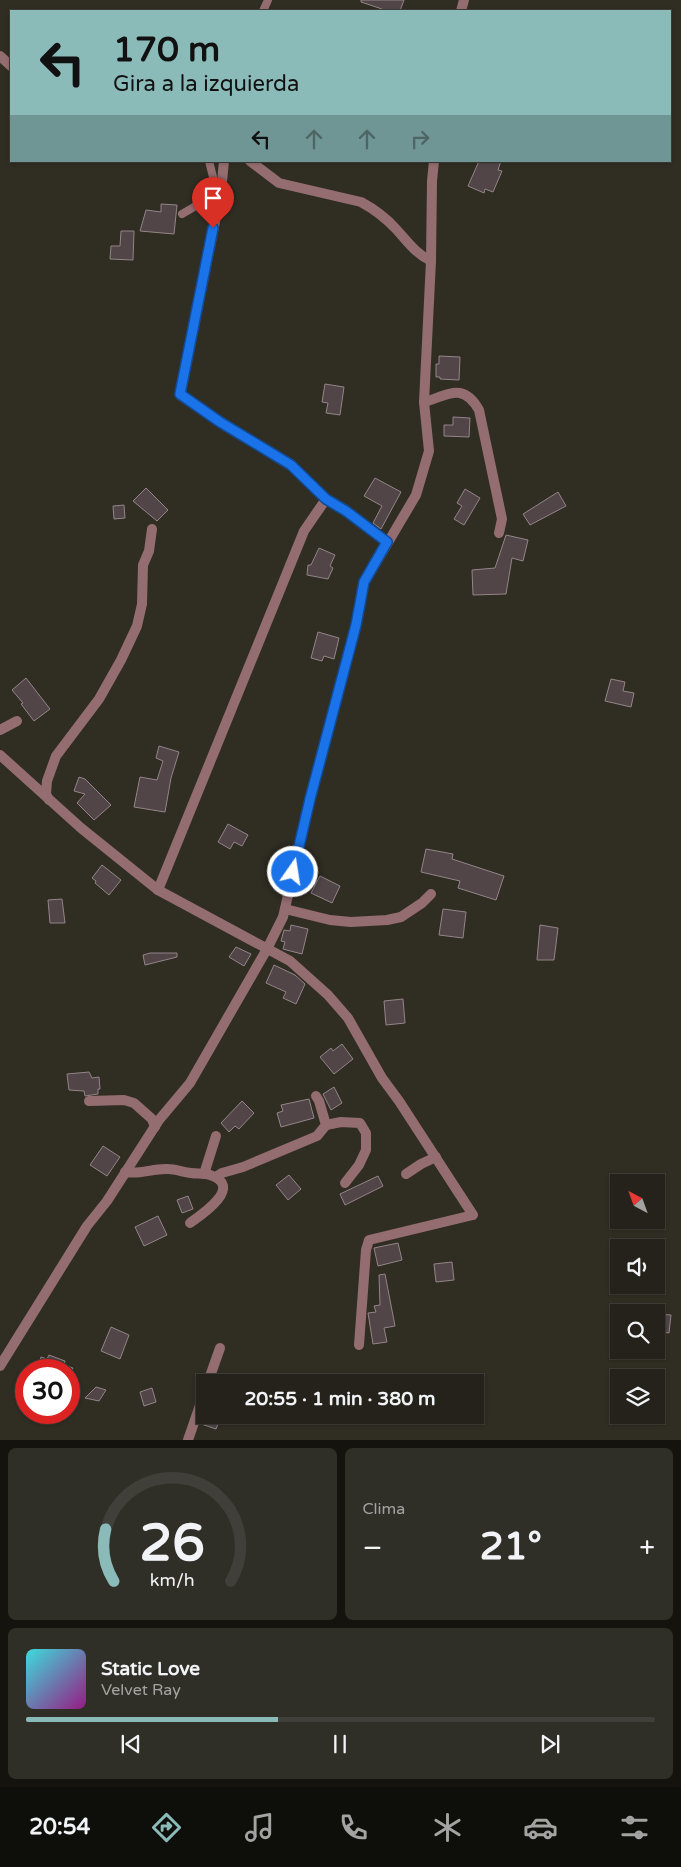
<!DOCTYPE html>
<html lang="es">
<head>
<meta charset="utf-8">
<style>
	:root { --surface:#24221a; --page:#302f27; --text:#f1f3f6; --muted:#a3a4a2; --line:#413f39; --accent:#8bbbb9 }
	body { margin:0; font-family:"Varela Round",sans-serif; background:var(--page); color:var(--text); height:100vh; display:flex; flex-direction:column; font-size:19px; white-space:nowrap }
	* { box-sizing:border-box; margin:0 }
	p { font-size:16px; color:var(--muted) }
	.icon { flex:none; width:28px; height:28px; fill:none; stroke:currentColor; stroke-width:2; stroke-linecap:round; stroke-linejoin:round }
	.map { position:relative; height:1440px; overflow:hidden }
	.drawer { display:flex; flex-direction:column; gap:8px; padding:8px; background:#14130e; flex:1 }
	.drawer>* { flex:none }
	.banner { position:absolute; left:10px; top:10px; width:661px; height:152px; border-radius:0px; box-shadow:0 1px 4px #0004,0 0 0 1px var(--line); background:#8bbbb9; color:#111; overflow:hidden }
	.needle { width:32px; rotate:319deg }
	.tools { position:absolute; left:610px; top:1174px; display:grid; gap:10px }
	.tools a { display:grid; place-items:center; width:55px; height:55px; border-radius:0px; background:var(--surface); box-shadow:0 1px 4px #0004,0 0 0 1px var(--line); font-size:25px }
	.speed { position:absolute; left:15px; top:1359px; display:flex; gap:10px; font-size:25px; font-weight:700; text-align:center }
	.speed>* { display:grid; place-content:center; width:65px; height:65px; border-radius:50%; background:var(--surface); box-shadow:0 1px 4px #0004,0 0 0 1px var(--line); line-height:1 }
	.speed .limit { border:8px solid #d22; background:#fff; color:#111 }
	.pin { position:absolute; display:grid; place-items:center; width:42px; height:42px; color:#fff; margin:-51px -21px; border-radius:50% 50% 50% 0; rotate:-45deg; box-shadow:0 0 5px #0007 }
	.pin .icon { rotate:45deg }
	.me { position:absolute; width:55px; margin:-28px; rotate:13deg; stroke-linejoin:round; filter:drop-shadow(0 0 4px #0008) }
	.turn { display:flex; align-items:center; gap:18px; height:105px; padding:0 20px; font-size:22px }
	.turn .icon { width:65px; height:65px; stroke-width:2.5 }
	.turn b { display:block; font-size:35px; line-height:42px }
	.lanes { display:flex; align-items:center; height:48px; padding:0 20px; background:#0003; justify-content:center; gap:25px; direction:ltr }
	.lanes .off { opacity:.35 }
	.big { font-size:38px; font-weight:800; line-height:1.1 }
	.drawer .tile { flex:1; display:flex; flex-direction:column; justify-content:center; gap:8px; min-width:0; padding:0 18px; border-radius:8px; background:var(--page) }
	.drawer .dial { align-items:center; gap:0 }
	.dial svg { height:130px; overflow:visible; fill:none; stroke:var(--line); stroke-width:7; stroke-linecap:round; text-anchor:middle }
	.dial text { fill:var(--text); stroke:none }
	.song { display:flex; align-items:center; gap:15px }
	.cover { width:60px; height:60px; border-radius:8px; background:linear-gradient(135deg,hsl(180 70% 55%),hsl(310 70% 35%)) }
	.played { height:5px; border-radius:2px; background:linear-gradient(90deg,var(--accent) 40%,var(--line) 40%) }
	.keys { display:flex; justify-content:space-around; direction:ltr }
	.heat { display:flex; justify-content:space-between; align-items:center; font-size:28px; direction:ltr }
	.drawer .tiles { flex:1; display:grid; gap:8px; grid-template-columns:1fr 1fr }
	.tile:last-child { grid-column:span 2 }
	.trip { position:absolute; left:196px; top:1374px; width:288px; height:50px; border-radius:0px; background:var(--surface); box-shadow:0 1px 4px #0004,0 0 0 1px var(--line); font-weight:800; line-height:50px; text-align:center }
	.tabs { display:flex; height:80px; justify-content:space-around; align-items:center; background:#0e0e0a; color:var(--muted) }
	.tabs .icon { width:35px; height:35px }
	.tabs .current { color:var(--accent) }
	.tabs b { font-size:22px; color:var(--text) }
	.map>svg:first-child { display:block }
	.building { fill:#514548; stroke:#938589 }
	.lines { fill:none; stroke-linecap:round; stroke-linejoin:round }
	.service { stroke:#946d71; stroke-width:8 }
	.minor { stroke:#946d71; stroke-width:10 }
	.route-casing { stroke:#114b97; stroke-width:12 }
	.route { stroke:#1a73e8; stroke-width:9 }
</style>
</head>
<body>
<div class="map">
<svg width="681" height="1440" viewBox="0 0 681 1440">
	<rect width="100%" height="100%" fill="#302d23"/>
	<g class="building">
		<polygon points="361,0 404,0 400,11 381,11 382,9 361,2"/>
		<polygon points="479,161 501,161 498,170 502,171 493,192 485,189 484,193 468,186"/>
		<polygon points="161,204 177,205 174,234 140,231 146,210 161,212"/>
		<polygon points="121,231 134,231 133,260 110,259 111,246 120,246"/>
		<polygon points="439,356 460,357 459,380 440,379 440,377 436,377 436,364 439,364"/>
		<polygon points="325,384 344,387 340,415 326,413 328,403 322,402"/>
		<polygon points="453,417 470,418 469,437 444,436 444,425 453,425"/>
		<polygon points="375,478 401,492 381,529 373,523 382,506 364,496"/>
		<polygon points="146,488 168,510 157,521 133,501"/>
		<polygon points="465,489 480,498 464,525 454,519 462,506 457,503"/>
		<polygon points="558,492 566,506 530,525 523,514"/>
		<polygon points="124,505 125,518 114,519 113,506"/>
		<polygon points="506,535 528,540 523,561 512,558 506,594 473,595 472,570 495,568"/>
		<polygon points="319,548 335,555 330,566 333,568 328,579 307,575 308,565 311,565"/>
		<polygon points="318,632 339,638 334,659 324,656 322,661 311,658"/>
		<polygon points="26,678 50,709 34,721 21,704 23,703 12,690"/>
		<polygon points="611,679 625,682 623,691 634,693 631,707 605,701"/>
		<polygon points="159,746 179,752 171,778 165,812 134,807 140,777 157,780 163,761 156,758"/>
		<polygon points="79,777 85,779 111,805 94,820 77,803 85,794 74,791"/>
		<polygon points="228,824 248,835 242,846 234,842 230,849 218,842"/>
		<polygon points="426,849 453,854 452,859 504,876 496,900 458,888 460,881 421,872"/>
		<polygon points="102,865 121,880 109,895 95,883 96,881 92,878"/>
		<polygon points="320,876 340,886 332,903 311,893"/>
		<polygon points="62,899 65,923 50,923 48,900"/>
		<polygon points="443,909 466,912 463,938 439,935"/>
		<polygon points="291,925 308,929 302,954 283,949 285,942 281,941 284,930 290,931"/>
		<polygon points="540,925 558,928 554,960 537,960"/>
		<polygon points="236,947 251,954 244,966 229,957"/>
		<polygon points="150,953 177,953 177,957 145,965 143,955"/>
		<polygon points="274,965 295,975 305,984 296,1004 283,998 286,992 266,983"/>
		<polygon points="403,999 405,1023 386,1025 384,1001"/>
		<polygon points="342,1044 353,1059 334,1074 320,1057 331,1048 333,1051"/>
		<polygon points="89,1072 92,1078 99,1077 100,1089 98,1089 98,1094 85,1096 84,1091 69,1090 67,1074"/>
		<polygon points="334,1087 342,1103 331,1110 323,1094"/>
		<polygon points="309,1099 314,1118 281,1127 277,1113 283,1111 281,1105"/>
		<polygon points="242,1101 254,1113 239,1129 235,1126 229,1132 221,1123"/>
		<polygon points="103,1146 120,1157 107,1176 90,1165"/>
		<polygon points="289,1175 301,1189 288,1200 276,1185"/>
		<polygon points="378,1176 383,1186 345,1205 340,1194"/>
		<polygon points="188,1196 193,1209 182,1213 177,1200"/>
		<polygon points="158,1216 167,1235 144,1246 135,1227"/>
		<polygon points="398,1243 402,1260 378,1266 374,1248"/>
		<polygon points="452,1262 454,1280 436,1282 434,1264"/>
		<polygon points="385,1274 395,1326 384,1328 387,1342 373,1344 368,1313 376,1312 374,1306 380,1305 379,1275"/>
		<polygon points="656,1314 671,1315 669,1333 656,1331"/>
		<polygon points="111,1327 129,1335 120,1359 101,1351"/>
		<polygon points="49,1355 65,1361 64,1365 73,1368 72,1370 37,1370 41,1357 47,1359"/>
		<polygon points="96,1387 106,1390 99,1401 85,1398"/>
		<polygon points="152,1388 156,1402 144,1406 140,1392"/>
		<polygon points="204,1414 220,1419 216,1429 201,1424"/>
	</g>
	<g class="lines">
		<g class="service">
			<polyline points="263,11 268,0"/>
			<polyline points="182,214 194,207 214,190 213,177 209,161"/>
		</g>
		<g class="minor">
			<polyline points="461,11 464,0"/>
			<polyline points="0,56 11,66"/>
			<polyline points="224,161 221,192 180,395 220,422 291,465 326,499 345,511 387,542"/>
			<path d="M250 161 279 183 361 202C374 209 386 218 396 229 408 242 415 253 431 261"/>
			<path d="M424 402C449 395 463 382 479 410L502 519 499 533"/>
			<polyline points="0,730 17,721"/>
			<polyline points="0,755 81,828 158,890 290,961 328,995 348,1018 382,1078 399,1101 473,1215 369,1240 366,1250 359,1345"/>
			<polyline points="49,800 46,794 47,781 56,756 99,699 121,660 137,626 142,604 143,565 149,551 152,529"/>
			<polyline points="158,890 304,531 326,499"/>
			<polyline points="285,909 330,920 351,922 387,920 401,917 422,903 431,894"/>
			<polyline points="89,1101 124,1100 134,1103 152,1119 155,1127"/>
			<polyline points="326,1125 341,1122 360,1123 366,1133 366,1150 359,1165 345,1183"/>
			<path d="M125 1172C139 1175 154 1168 168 1169 175 1169 183 1172 191 1173 197 1174 204 1173 210 1175 244 1186 203 1214 190 1223"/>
			<polyline points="204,1174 216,1136"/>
			<polyline points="406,1174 421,1164 436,1157"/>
			<polyline points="216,1177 222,1173 243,1167 317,1136 326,1125 319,1101 316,1096"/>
			<polyline points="0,1366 87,1226 107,1201 159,1120 190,1083 267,949 283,917 310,799 356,625 364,583 416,495 429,451 424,402 431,261 432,181 434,161"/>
			<polyline points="208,1382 220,1348"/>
			<polyline points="188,1440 205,1391"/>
		</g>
	</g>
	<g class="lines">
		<g class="route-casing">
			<polyline id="route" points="213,228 180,394 220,422 291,465 326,499 346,511 387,542 364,582 356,625 310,799 293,872"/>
		</g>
		<use href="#route" class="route"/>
	</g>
</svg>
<div class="tools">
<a><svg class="needle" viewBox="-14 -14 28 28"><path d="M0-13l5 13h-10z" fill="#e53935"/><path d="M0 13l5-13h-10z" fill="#a3a4a2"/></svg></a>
<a><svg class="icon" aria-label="sound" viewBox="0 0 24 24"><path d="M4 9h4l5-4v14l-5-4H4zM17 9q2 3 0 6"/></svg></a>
<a><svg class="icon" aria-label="search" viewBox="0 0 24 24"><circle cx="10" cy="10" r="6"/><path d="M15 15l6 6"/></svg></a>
<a><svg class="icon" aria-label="layers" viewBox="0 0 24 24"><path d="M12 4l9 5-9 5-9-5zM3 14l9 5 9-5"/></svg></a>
</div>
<div class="speed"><div class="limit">30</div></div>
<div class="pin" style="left:213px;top:228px;background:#d93025"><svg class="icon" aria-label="arrive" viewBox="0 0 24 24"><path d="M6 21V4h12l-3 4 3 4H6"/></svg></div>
<svg class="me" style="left:293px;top:872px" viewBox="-20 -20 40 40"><circle r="17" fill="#1a73e8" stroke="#fff" stroke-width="3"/><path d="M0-11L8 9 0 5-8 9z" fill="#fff"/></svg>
<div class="trip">20:55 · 1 min · 380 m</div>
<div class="banner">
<div class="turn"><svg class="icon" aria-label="left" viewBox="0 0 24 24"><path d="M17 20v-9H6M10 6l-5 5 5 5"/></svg><div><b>170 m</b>Gira a la izquierda</div></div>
<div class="lanes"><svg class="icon" aria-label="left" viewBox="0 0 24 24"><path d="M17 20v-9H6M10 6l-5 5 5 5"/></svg><svg class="icon off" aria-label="ahead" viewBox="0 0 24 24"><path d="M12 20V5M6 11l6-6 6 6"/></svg><svg class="icon off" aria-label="ahead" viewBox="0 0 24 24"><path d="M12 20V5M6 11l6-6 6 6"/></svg><svg class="icon off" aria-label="right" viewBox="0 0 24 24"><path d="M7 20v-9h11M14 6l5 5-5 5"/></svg></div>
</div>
</div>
<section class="drawer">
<div class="tiles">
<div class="tile dial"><svg viewBox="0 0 100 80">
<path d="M14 69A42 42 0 1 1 86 69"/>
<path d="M14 69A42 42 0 0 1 9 37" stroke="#8bbbb9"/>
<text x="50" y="56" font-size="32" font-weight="700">26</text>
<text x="50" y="72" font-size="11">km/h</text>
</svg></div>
<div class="tile"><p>Clima</p>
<div class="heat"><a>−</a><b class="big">21°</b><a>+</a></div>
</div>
<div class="tile">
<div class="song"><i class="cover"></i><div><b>Static Love</b><p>Velvet Ray</p></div></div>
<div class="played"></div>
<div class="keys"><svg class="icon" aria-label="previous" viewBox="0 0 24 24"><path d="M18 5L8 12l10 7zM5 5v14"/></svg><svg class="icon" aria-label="pause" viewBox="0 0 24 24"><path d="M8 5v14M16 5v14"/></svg><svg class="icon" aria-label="next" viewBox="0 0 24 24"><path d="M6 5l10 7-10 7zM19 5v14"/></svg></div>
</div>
</div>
</section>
<nav class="tabs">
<b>20:54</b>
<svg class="icon current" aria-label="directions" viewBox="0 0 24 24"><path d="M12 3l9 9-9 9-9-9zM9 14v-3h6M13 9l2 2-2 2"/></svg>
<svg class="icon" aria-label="music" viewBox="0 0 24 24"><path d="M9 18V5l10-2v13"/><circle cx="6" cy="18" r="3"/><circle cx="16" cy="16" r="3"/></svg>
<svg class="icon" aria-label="phone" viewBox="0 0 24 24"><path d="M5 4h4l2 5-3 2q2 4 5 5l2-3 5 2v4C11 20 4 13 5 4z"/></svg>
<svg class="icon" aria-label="climate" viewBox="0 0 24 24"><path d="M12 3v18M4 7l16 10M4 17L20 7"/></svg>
<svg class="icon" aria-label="car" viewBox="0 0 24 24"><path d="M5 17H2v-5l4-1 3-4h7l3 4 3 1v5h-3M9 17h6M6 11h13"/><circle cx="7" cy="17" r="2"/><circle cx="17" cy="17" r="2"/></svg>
<svg class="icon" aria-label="filters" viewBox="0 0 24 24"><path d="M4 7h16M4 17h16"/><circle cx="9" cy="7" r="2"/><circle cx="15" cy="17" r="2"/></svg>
</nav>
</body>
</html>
